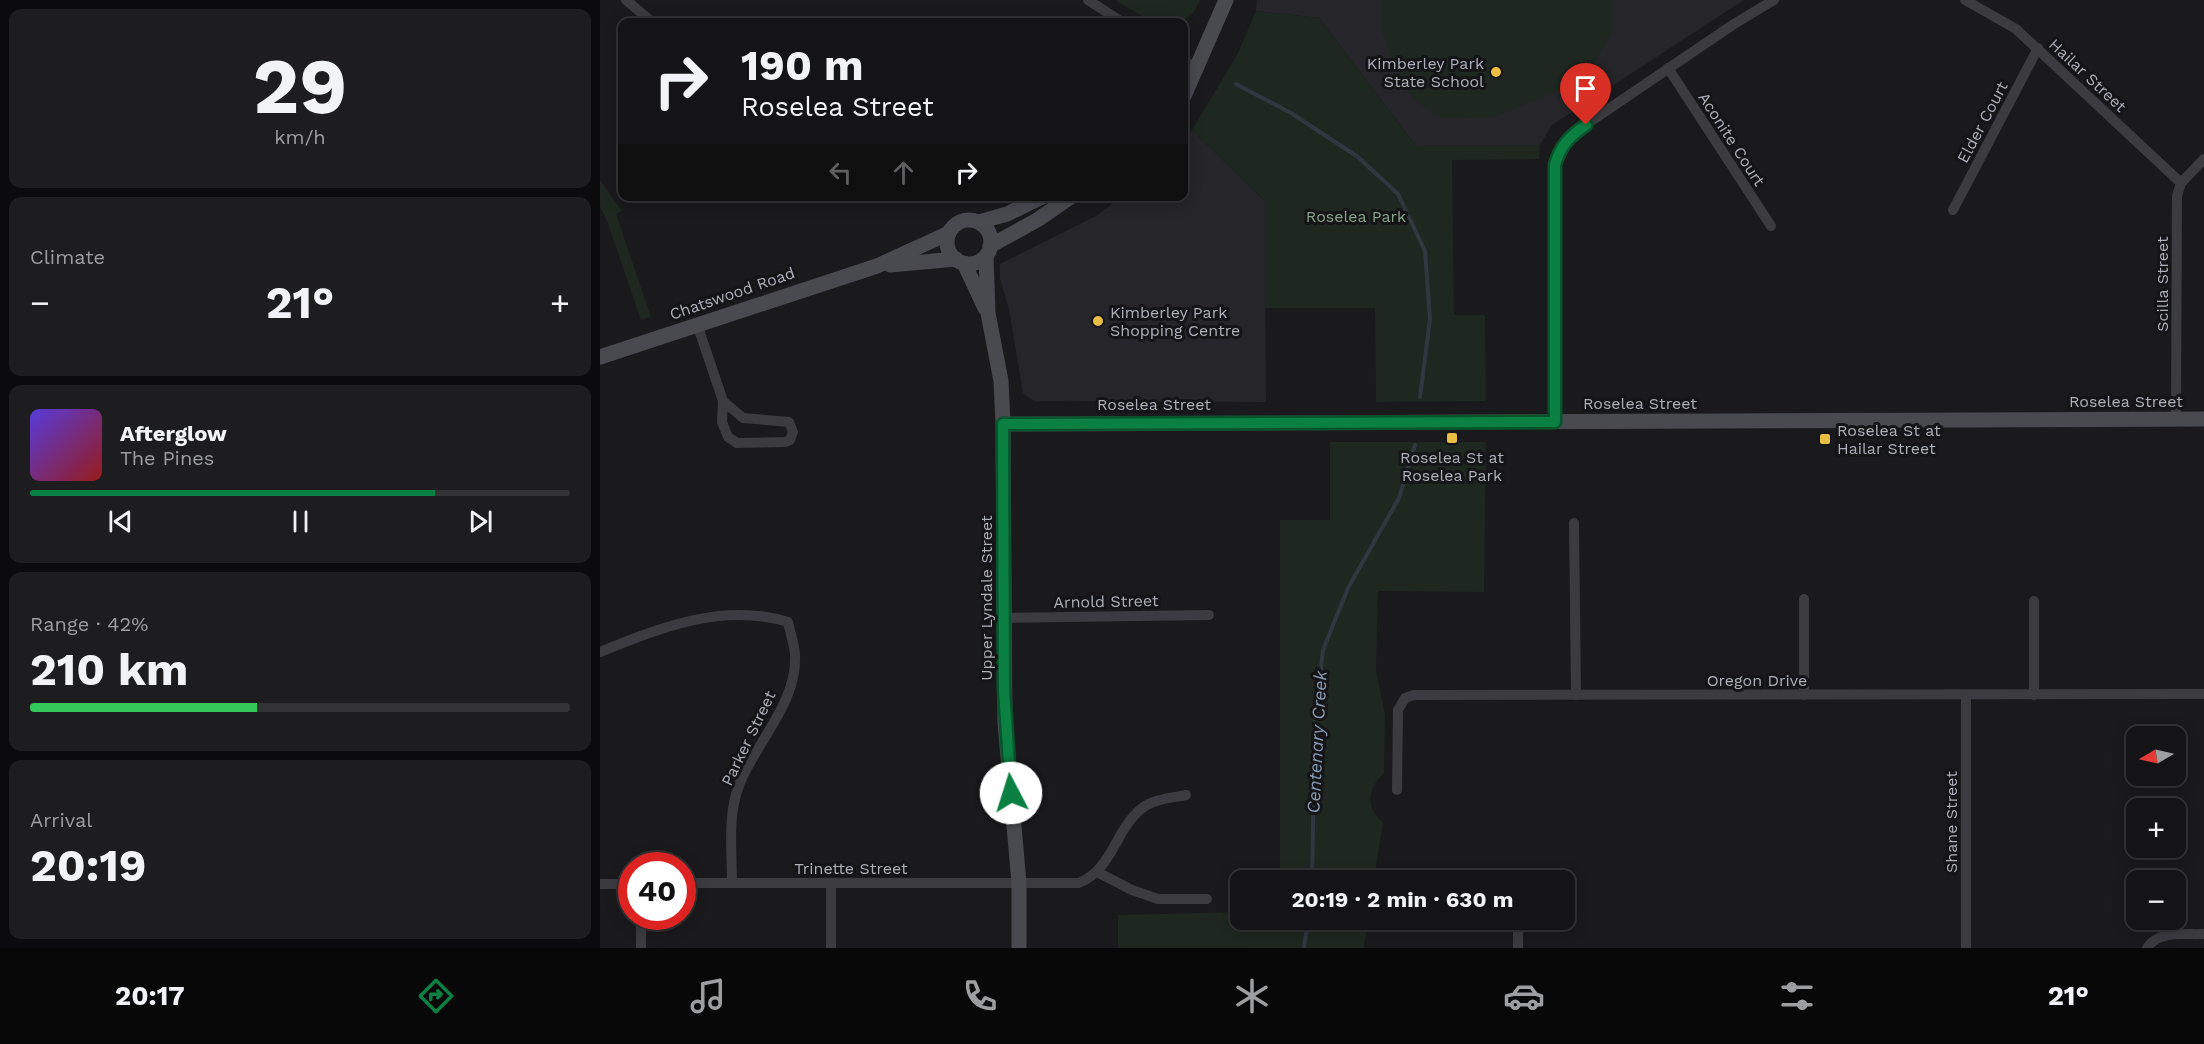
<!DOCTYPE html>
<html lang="en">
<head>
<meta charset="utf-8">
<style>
	:root { --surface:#141315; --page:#1d1c1e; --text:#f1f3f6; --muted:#9d9ea0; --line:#333234; --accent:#0b8043 }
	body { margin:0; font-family:"Work Sans",sans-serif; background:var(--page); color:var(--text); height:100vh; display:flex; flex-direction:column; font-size:22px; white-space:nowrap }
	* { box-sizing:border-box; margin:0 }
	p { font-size:20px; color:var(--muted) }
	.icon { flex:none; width:33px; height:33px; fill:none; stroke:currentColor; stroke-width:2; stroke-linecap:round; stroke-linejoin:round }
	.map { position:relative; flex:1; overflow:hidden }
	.side { display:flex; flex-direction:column; gap:9px; padding:9px; background:#0b0a0c; width:600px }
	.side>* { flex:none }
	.hud { position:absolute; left:18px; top:18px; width:570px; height:183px; border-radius:12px; box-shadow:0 3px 15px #0003,0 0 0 2px var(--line); background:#141315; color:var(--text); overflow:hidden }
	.needle { width:39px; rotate:261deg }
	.fabs { position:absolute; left:1526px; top:726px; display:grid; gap:12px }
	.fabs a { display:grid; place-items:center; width:60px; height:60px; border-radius:12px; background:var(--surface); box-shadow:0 3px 15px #0003,0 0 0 2px var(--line); font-size:30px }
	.speed { position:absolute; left:18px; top:852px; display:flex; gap:12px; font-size:30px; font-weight:700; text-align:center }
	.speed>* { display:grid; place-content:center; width:78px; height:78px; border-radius:50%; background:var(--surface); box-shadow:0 3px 15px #0003,0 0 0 2px var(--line); line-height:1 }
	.speed .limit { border:9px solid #d22; background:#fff; color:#111 }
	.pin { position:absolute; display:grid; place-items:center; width:51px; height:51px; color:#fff; margin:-62px -26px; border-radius:50% 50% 50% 0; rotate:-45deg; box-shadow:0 0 6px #0007 }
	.pin .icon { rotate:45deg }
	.me { position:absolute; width:66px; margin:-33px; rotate:355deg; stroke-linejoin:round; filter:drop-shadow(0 0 4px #0008) }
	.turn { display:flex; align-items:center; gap:21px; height:126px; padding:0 24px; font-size:27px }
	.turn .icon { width:78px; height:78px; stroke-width:2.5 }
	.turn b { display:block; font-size:42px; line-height:51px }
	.lanes { display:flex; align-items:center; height:57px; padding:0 24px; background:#0003; justify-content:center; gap:30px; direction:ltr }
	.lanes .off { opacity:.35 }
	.big { font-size:45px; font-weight:700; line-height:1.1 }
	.side .card { flex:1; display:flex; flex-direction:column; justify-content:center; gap:9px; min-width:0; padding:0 21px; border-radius:12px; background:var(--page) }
	.side .dial { align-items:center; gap:0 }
	.dial b { font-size:78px; line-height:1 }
	.song { display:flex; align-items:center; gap:18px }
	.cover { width:72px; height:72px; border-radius:9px; background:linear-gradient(135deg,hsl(250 70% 55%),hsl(0 70% 35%)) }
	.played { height:6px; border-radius:3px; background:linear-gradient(90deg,var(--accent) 75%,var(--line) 75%) }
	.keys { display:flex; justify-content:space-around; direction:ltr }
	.heat { display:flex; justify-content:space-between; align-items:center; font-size:33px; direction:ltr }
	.charge { height:9px; border-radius:4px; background:linear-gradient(90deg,#34c759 42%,var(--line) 0) }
	.trip { position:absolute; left:630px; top:870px; width:345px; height:60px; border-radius:12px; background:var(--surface); box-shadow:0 3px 15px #0003,0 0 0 2px var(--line); font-weight:700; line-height:60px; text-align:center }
	.dock { display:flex; height:96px; justify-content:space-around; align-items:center; background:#080808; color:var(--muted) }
	.dock .icon { width:42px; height:42px }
	.dock .current { color:var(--accent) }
	.dock b { font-size:27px; color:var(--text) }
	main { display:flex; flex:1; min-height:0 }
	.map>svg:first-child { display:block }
	.built { fill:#262529 }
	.green { fill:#1f2721 }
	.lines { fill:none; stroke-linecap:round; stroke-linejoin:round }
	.stream { stroke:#30373f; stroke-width:4 }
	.street { stroke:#3b3b40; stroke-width:10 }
	.secondary { stroke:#494a50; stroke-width:15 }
	.route-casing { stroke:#07532c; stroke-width:15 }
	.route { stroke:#0b8043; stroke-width:10 }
	.poi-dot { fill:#eabe43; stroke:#151417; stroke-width:2 }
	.labels { text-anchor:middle; stroke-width:6; stroke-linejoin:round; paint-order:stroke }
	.poi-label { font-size:16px; fill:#adb0ba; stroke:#151417; text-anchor:start }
	.street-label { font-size:16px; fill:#adb0ba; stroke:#151417 }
	.park-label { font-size:16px; fill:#85a489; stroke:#151417 }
	.water-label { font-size:18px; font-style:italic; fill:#869bb3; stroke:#151417 }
</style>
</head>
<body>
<main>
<section class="side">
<div class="card dial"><b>29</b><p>km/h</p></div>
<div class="card"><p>Climate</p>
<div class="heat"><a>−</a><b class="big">21°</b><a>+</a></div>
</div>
<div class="card">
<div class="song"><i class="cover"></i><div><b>Afterglow</b><p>The Pines</p></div></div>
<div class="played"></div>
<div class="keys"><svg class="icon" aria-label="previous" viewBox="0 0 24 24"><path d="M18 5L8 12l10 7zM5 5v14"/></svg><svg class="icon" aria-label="pause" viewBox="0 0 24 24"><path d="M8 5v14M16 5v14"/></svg><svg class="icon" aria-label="next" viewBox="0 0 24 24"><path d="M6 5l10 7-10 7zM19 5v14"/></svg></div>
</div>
<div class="card"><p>Range · 42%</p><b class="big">210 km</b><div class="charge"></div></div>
<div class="card"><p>Arrival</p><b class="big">20:19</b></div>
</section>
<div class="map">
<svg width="1604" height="948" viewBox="0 0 1604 948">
	<rect width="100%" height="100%" fill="#1a191c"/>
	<g class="built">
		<polygon points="657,0 1144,0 952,125 940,145 816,146 719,18 656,11"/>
		<polygon points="592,130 665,201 666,402 434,401 423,393 409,309 400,279 400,264 496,216 521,197 584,196 584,141"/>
	</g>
	<g class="green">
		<path d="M515 0H600C581 44 543 17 515 0Z"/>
		<polygon points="781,0 1012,0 1012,33 995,61 959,90 896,116 844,119 815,101 794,65 782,31"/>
		<polygon points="656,11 719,18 816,146 940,145 939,159 852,160 854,315 885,315 886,401 776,402 775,308 665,308 665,201 592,130 637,55"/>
		<polygon points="0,180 22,211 16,214 51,317 41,320 6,218 0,207"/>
		<path d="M730 442H886L884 592 778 591 776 670 785 715 784 773C767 790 765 806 783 823L774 880H680V520H730Z"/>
		<polygon points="640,912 640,920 768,920 764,948 518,948 518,915"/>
	</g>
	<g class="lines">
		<g class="stream">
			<polyline points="636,84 691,113 758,157 798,194 825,251 830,319 820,397"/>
			<polyline points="712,880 715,721 723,650 748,588 799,498 815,445"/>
			<polyline points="704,948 708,920"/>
		</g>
		<g class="street">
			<polyline points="26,0 52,22"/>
			<polyline points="488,0 522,22"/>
			<polyline points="1365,0 1416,29 1581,183"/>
			<polyline points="584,60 594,67"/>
			<polyline points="1068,68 1171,226"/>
			<polyline points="1353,210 1438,48"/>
			<polyline points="97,324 123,401 122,422 128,437 137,443 185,442 190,440 193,432 189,422 143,418 123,401"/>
			<polyline points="1576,419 1577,196 1581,183 1604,159"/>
			<polyline points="955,422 955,165 958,154 969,136 1134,24 1174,0"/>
			<polyline points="974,523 976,695"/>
			<polyline points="1434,601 1434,695"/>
			<polyline points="403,618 609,615"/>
			<path d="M0 652C60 628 123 602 188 622 190 632 194 643 195 654 198 702 157 741 140 783 127 814 132 850 132 883"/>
			<polyline points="1204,695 1204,599"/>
			<polyline points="797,790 798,710 805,698 814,695 1604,694"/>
			<polyline points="497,872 532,890 558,899 607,899"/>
			<path d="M82 883H479C513 869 515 830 541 809 553 799 571 798 586 795"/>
			<polyline points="231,883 231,948"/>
			<polyline points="0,884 32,884"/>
			<polyline points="41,916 41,948"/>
			<polyline points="918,948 918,933 923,920"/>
			<polyline points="1366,948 1366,695"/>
			<path d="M1547 948C1558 930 1585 935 1604 934"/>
		</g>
		<g class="secondary">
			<polyline points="584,96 626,0"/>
			<circle cx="369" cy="242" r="22"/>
			<polyline points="379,222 407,214 444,196"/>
			<polyline points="390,246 437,220 472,196"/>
			<polyline points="386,256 388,313 401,381 403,424 405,723 419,883 419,948"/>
			<polyline points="364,263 385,308"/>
			<polyline points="290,265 356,259"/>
			<polyline points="0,357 277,266 349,233"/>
			<polyline points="403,424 1604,419"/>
		</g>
	</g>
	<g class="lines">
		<g class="route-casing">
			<path id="route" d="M411 793 404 690 403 424 955 422V165C960 146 970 136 986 125"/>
		</g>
		<use href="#route" class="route"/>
	</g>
	<g class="poi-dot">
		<circle cx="896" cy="72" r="6"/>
		<circle cx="498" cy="321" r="6"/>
		<rect x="846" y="432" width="12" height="12" rx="3"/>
		<rect x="1219" y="433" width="12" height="12" rx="3"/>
	</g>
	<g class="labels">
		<g class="poi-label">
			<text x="884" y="69" text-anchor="end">Kimberley Park<tspan x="884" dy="18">State School</tspan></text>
			<text x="510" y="318">Kimberley Park<tspan x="510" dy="18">Shopping Centre</tspan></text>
			<text x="1237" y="436">Roselea St at<tspan x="1237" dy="18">Hailar Street</tspan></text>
			<text x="852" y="463" text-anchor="middle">Roselea St at<tspan x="852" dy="18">Roselea Park</tspan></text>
		</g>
		<g class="street-label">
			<text transform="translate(1488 75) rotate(43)" y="6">Hailar Street</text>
			<text transform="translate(1382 122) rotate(-62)" y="6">Elder Court</text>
			<text transform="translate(1132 139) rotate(57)" y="6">Aconite Court</text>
			<text transform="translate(1562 284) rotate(-90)" y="6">Scilla Street</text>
			<text transform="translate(132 293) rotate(-19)" y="6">Chatswood Road</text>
			<text x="1526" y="407">Roselea Street</text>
			<text x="1040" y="409">Roselea Street</text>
			<text x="554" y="410">Roselea Street</text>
			<text transform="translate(386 598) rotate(-90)" y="6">Upper Lyndale Street</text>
			<text transform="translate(506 601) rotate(-1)" y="6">Arnold Street</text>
			<text x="1157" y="686">Oregon Drive</text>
			<text transform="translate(148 738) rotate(-64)" y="6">Parker Street</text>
			<text transform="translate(1351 822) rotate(-90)" y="6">Shane Street</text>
			<text x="251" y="874">Trinette Street</text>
		</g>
		<g class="park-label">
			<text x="756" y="222">Roselea Park</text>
		</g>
		<g class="water-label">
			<text transform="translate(717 742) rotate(-87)" y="6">Centenary Creek</text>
		</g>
	</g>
</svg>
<div class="fabs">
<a><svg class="needle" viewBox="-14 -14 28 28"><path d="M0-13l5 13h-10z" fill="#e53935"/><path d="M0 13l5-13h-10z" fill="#9d9ea0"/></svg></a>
<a>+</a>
<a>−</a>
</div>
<div class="speed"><div class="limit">40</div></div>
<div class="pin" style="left:986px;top:125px;background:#d93025"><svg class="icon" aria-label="arrive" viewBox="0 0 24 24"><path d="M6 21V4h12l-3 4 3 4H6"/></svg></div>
<svg class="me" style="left:411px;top:793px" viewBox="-20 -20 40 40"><circle r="19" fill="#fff"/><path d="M0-13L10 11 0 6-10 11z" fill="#0b8043"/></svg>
<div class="trip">20:19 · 2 min · 630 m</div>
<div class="hud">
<div class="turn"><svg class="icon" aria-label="right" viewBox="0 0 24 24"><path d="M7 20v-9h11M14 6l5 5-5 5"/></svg><div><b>190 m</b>Roselea Street</div></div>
<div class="lanes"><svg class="icon off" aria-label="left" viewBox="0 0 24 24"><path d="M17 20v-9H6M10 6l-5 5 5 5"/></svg><svg class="icon off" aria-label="ahead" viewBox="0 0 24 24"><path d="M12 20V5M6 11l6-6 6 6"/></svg><svg class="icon" aria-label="right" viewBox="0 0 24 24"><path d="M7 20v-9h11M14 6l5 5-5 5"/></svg></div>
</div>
</div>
</main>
<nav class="dock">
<b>20:17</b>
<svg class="icon current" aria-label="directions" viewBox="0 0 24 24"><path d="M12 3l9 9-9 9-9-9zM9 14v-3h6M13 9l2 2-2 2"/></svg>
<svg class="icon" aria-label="music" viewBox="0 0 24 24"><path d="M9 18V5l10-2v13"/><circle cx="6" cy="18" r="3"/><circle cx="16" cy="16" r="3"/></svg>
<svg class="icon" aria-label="phone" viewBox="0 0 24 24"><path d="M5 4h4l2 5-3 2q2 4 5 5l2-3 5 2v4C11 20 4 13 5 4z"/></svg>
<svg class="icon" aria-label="climate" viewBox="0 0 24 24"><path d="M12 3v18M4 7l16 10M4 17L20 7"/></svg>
<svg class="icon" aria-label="car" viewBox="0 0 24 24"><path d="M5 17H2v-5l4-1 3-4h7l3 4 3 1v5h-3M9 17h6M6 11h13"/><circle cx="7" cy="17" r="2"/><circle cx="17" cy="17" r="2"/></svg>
<svg class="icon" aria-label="filters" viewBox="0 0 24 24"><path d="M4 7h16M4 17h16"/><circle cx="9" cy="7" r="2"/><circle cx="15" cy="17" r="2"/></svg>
<b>21°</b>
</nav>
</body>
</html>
